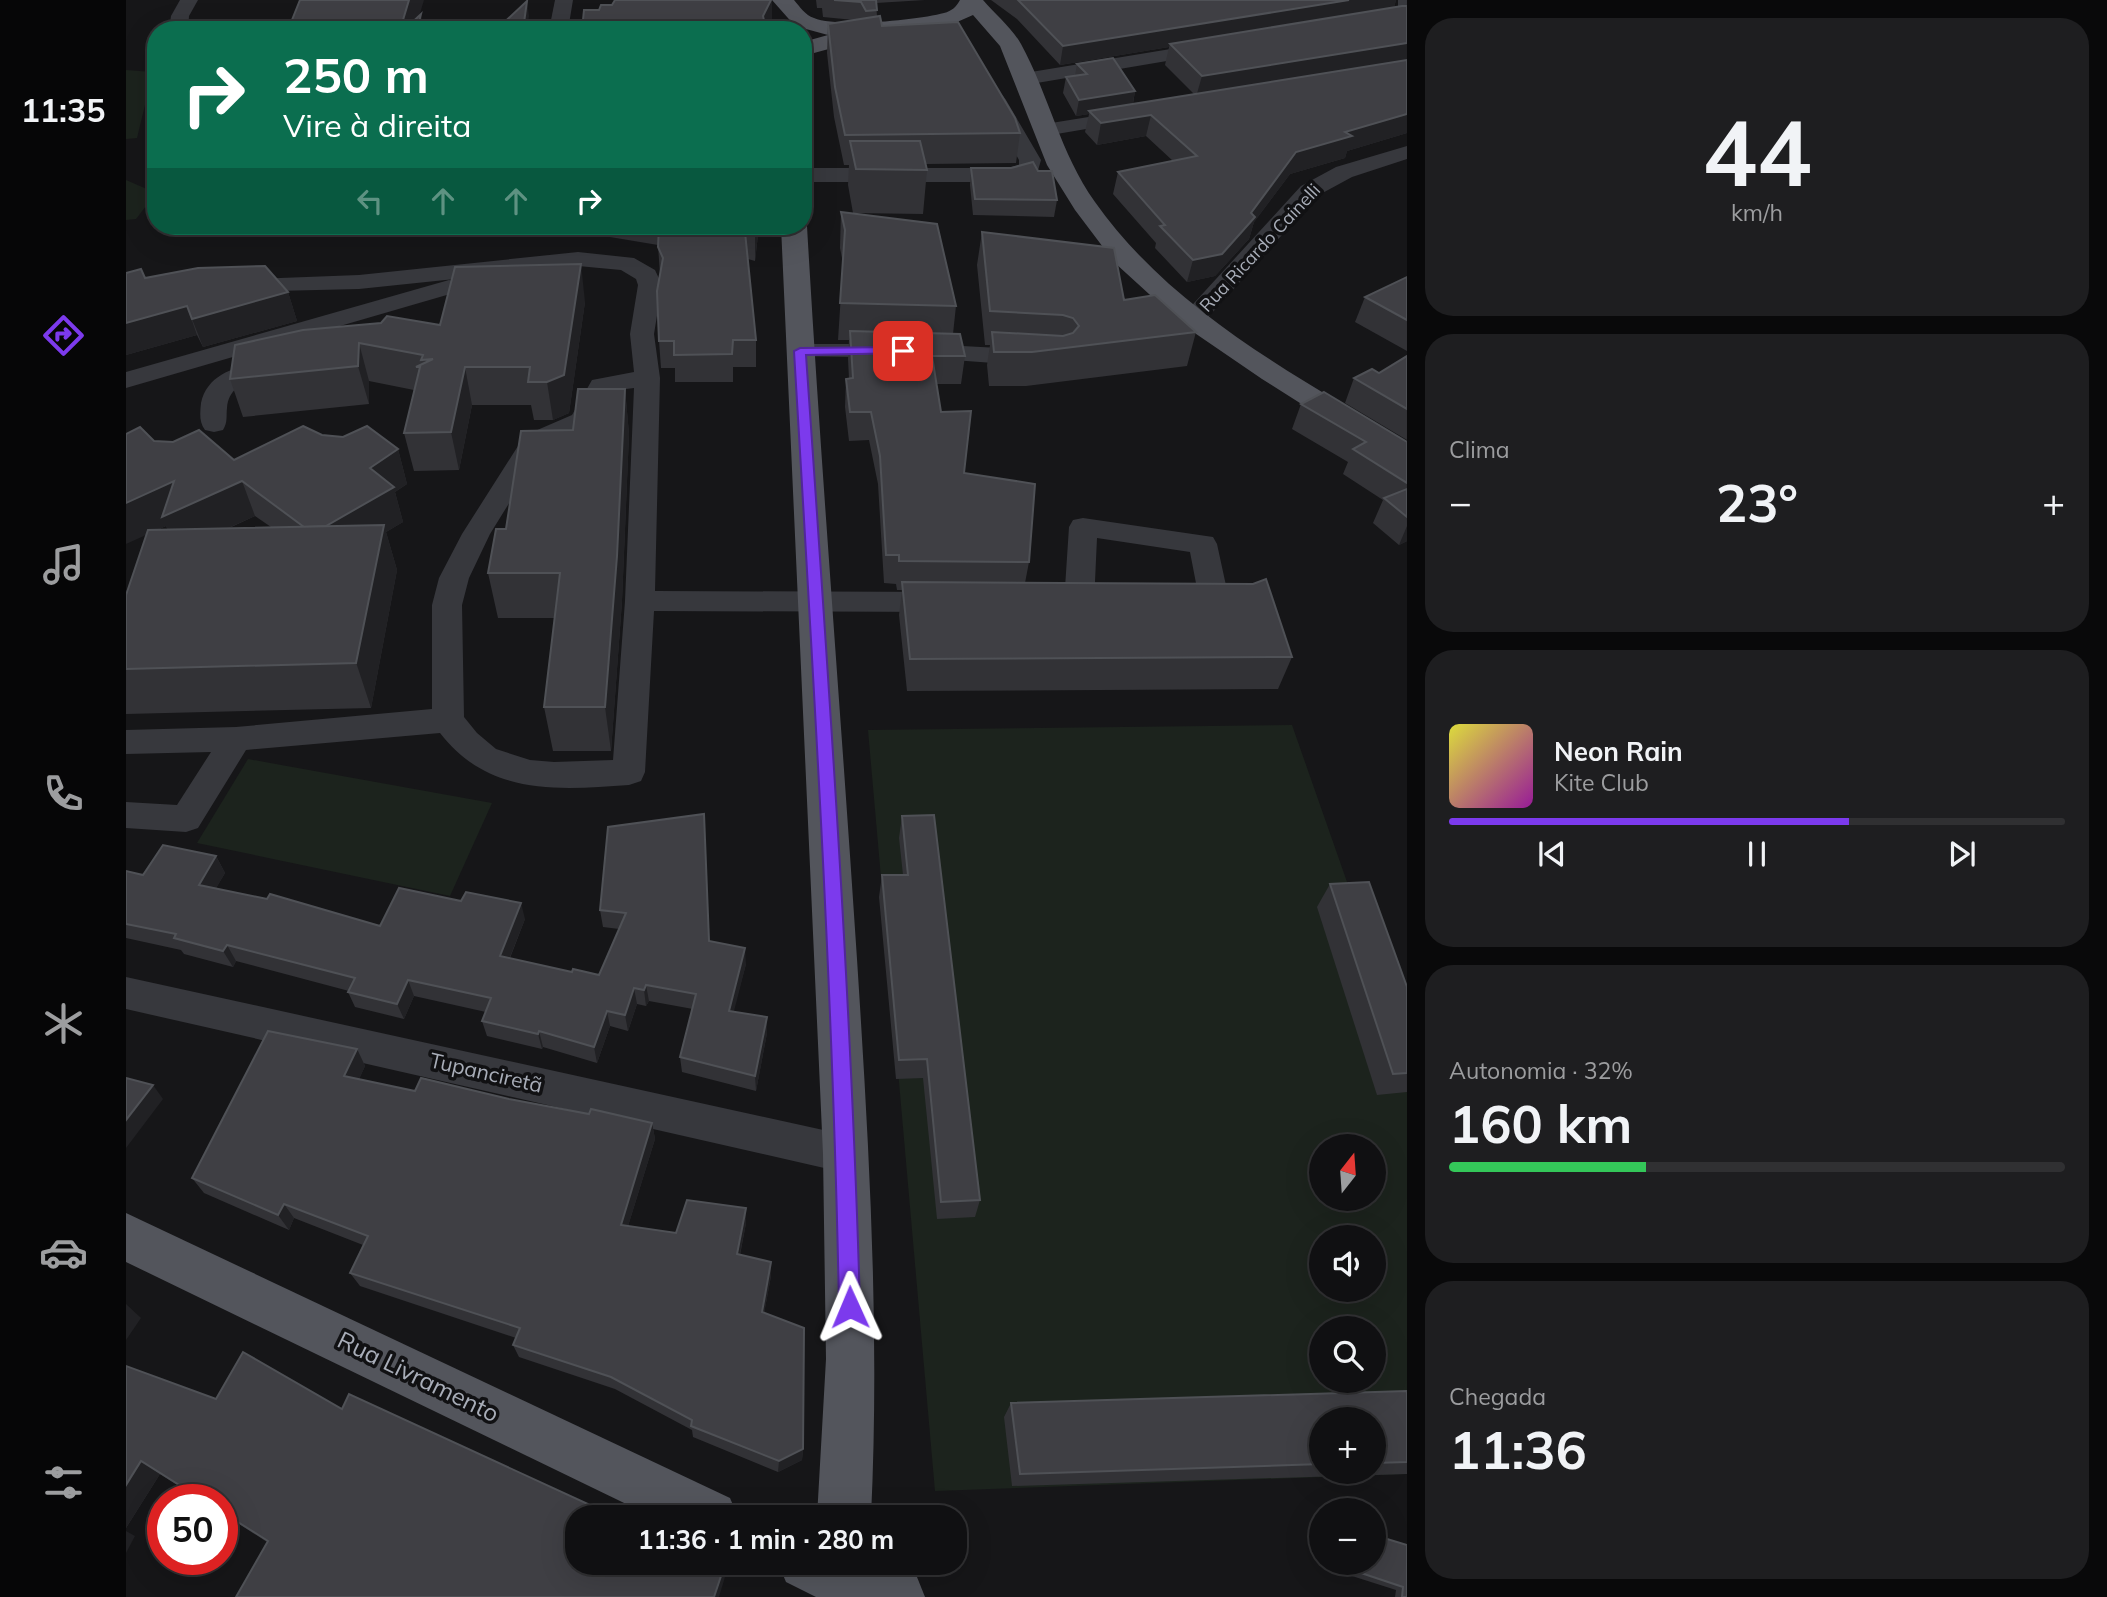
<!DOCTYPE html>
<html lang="pt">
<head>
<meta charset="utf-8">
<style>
	:root { --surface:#101012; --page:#1e1e20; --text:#f1f3f6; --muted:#9c9d9f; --line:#303032; --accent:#7c3aed }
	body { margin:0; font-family:Mulish,sans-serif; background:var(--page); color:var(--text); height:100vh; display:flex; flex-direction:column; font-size:26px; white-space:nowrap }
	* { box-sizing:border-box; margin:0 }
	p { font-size:23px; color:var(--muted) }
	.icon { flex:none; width:38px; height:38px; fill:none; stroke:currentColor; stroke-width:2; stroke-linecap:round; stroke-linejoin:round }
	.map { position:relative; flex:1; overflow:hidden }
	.sheet { display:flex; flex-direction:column; gap:18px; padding:18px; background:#09090a; width:700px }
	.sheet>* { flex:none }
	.top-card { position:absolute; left:21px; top:21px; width:665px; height:214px; border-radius:28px; box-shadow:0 7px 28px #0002,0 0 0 2px var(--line); background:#0b6e4f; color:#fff; overflow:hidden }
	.needle { width:46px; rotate:17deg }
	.fabs { position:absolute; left:1183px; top:1134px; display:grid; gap:14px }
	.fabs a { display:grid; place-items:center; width:77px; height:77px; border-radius:50%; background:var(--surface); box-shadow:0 7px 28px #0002,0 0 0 2px var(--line); font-size:35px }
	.speed { position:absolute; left:21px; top:1484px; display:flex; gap:14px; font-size:35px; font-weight:700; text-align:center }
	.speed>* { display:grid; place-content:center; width:91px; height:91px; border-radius:50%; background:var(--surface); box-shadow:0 7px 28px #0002,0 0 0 2px var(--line); line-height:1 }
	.speed .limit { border:10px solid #d22; background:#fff; color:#111 }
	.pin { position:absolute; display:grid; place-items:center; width:60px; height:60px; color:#fff; margin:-30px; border-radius:14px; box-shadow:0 4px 10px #0006 }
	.me { position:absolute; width:77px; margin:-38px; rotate:359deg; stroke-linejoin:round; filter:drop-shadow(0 0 5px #0008) }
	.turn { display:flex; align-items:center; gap:24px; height:147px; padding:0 21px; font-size:32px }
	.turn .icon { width:91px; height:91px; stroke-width:2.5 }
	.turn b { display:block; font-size:49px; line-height:60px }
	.lanes { display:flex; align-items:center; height:66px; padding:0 21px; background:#0003; justify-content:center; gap:35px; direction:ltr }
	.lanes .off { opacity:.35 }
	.big { font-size:52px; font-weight:700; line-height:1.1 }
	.sheet .tile { flex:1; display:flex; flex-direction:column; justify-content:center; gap:10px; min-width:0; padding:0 24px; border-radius:28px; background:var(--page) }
	.sheet .dial { align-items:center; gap:0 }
	.dial b { font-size:91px; line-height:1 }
	.song { display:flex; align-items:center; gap:21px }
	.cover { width:84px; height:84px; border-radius:10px; background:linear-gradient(135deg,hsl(60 70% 55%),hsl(300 70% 35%)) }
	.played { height:7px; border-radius:4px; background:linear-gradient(90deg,var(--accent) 65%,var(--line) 65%) }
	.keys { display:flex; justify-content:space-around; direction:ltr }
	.heat { display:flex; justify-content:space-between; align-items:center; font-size:38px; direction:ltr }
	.charge { height:10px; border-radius:5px; background:linear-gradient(90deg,#34c759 32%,var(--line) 0) }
	.trip { position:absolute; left:439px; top:1505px; width:402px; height:70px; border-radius:28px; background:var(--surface); box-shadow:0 7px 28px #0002,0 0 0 2px var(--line); font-weight:700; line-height:70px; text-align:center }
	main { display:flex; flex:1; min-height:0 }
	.tabs { display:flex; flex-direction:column; width:126px; justify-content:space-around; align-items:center; background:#060607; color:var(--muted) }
	.tabs .icon { width:49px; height:49px }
	.tabs .current { color:var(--accent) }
	.tabs b { font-size:32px; color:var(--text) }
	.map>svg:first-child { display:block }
	.green { fill:#1c231d; fill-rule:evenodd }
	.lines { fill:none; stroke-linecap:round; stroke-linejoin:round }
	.minor { fill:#37383d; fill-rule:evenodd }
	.major { fill:#53555c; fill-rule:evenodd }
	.wall { fill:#323236; fill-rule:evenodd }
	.shaded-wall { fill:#212124 }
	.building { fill:#3f3f44; stroke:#4f5156; stroke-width:2 }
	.route { fill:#7c3aed; stroke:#51269a; stroke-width:2 }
	.labels { text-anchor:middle; stroke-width:7; stroke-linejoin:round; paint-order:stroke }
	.far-street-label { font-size:18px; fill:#a8adb8; stroke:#111113 }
	.street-label { font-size:21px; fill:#a8adb8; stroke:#111113 }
	.near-street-label { font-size:24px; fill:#a8adb8; stroke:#111113 }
</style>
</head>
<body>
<main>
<nav class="tabs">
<b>11:35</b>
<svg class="icon current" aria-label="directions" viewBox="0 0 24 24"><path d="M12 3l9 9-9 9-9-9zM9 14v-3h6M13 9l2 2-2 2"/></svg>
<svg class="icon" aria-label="music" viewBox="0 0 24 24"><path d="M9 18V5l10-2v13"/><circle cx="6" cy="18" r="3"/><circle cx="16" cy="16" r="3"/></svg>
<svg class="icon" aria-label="phone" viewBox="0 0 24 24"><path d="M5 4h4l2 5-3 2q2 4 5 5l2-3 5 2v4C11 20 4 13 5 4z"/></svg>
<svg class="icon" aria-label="climate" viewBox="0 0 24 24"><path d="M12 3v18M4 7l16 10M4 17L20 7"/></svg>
<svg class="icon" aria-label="car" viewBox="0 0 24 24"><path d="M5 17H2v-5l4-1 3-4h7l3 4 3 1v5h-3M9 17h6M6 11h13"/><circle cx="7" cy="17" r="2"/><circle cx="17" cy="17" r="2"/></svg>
<svg class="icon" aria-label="filters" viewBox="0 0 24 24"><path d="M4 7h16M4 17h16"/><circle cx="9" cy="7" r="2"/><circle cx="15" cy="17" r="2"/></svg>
</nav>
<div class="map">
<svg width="1281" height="1597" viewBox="0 0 1281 1597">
	<rect width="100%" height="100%" fill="#161618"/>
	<g class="green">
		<polygon points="0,70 27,72 11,138 0,139"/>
		<polygon points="0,180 30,193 10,219 0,220"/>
		<path d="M1166 725 1281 1053V1474L809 1491 742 730ZM1195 1146H1248V1199H1195ZM1195 1237H1248V1290H1195ZM1195 1328H1248V1381H1195ZM1195 1419H1248V1472H1195Z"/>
		<polygon points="122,759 366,803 324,896 71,843"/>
	</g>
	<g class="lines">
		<g class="minor">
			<polygon points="54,0 72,0 63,16 62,30 43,30 45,16"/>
			<polygon points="429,0 447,0 442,30 423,30"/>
			<polygon points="1272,0 1281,0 1281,18 1269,24 1243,28 1234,22 1236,18 1264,13 1272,8"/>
			<polygon points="1087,42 1097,48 1094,52 899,85 892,83 889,79 892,75 899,73"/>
			<polygon points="870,94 877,96 880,100 915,160 911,174 883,182 677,182 677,168 882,168 893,165 893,160 860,100 863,96"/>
			<polygon points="1006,110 1013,112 1016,116 1013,120 919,136 912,134 909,130 912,126 919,124"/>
			<polygon points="1281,146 1281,159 1226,177 1191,196 1076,324 1067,326 1058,324 1055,319 1058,314 1175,186 1210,167"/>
			<path d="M452 252 508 258 529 270 536 285 528 334 534 378 529 591 819 592 829 595 834 602 829 609 819 612 528 611 519 772 515 781 503 785C431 790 363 796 314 733L120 750 72 828 60 832 0 828V802L51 805 85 752 0 754V730L110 727 306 709V605L313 578 336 534 392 446 409 431 446 415 466 380 508 372 504 334 512 285 510 279 495 270 452 266 233 289 111 292 103 290 99 285 103 280 233 275ZM508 388 499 601 487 760 428 762 404 760 370 749 351 733 338 717 336 605 343 578 364 534 411 458 427 443 465 426 484 391Z"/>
			<polygon points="323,280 331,282 335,287 331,292 0,388 0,372"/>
			<polygon points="674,344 799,344 908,350 917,353 921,358 917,363 908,366 799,358 665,356 662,351 665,346"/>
			<path d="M146 360 155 363 159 368 155 373C133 379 103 380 101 408 100 416 102 422 97 430L88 432 79 430C73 422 74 413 75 403 82 370 118 365 146 360Z"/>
			<polygon points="957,518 1087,537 1091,544 1104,604 1099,611 1089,614 1079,611 1074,604 1064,552 971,538 968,603 963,610 953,613 943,610 938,603 943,527 947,520"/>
			<polygon points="0,977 720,1135 734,1141 740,1154 734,1167 720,1173 0,1009"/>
		</g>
		<g class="major">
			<path d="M646 0H668C674 7 679 15 688 18 711 28 793 20 818 13 826 11 830 7 834 0H857C869 14 886 28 895 44 923 95 934 153 969 202 1046 311 1169 375 1281 443V467L1270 464 1136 379 1057 325 989 263 949 210 921 165 874 46 847 15 822 26 762 33 765 37 762 42 710 47 677 56V42L702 35 669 26Z"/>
			<path d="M677 220 681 226C695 470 715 714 731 959 743 1146 754 1330 745 1517H691L700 1359 697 1154 655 226H677Z"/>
			<polygon points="0,1213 604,1498 612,1517 527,1517 0,1262"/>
			<polygon points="652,1563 750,1563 791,1577 799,1597 690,1597 660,1582"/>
		</g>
	</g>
	<g class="wall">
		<polygon points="690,0 799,0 750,3 751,16 756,26 894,133 890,163 800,164 801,170 797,214 727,213 722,185 723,165 718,165 708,117 701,53 702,24 728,20 697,17 696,8 691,8"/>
		<polygon points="865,0 1270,0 1268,7 1281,6 1281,133 1221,151 1219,158 1164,174 1128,222 1123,239 1089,276 1061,282 1029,248 1030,243 987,194 992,172 1047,161 1020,136 971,145 959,132 963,114 950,116 937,93 940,77 949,76 951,64 1009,91 1007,104 1068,94 1039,65 1043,47 934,65 891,19"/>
		<polygon points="845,168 912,171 931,200 928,217 847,215 844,185"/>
		<polygon points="715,212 830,306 827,334 839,356 835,384 810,384 815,412 838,473 903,562 899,583 1166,657 1152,689 781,691 773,615 776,590 771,590 770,584 758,583 752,484 743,440 723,441 719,407 720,379 723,379 722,359 723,340 712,340 717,263 714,248"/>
		<polygon points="477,226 633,226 629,261 622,259 630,340 630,367 607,367 607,382 549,382 549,368 535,368 533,341 534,275 532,245 478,236"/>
		<polygon points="856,232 1070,332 1061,366 900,386 863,386 861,365 864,345 859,345 851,265"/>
		<polygon points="0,273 19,278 162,292 171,321 77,347 71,335 0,355"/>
		<polygon points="1281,277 1281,351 1229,322 1239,297"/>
		<polygon points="459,302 443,413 427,420 408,420 405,405 346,405 333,470 288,471 278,433 288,390 243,381 243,404 117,417 104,379 255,323 314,325"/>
		<polygon points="1281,356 1281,440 1219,403 1228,378 1253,373"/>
		<polygon points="499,389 503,434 496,601 485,751 427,751 418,707 429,618 372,618 362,573 380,529 447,430"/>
		<polygon points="1175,404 1281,442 1281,541 1273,545 1247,523 1257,500 1217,474 1222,462 1166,429"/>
		<path d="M196 435 272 449 281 484 269 492 277 522 260 532 271 570 245 708 0 714V595L21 535 28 441 108 460ZM129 516 145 527 101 529ZM40 526 42 530H31Z"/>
		<polygon points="776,816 854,1200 849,1217 811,1219 797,1078 770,1079 753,897 756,875 777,875 773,838"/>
		<polygon points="482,827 583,941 620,964 607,1012 641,1017 641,1033 630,1091 556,1072 554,1057 567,1009 523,1001 520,1006 511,1004 502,1031 484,1026 471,1063 417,1047 416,1049 361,1036 356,1021 360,1012 288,996 278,1019 229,1007 222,992 223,991 110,961 107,967 58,954 55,950 0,938 0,871 17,875 90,856 99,873 90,888 254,926 399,919 384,958 446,972 473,975 493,929 477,927 474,910"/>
		<polygon points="1204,884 1281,987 1281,1092 1251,1095 1191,907"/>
		<polygon points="231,1049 239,1066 233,1079 289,1091 383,1099 463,1114 526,1123 529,1139 502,1226 550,1233 620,1223 614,1255 645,1262 645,1276 638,1313 677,1449 676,1460 652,1472 567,1437 566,1430 489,1389 393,1357 387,1345 390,1338 234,1286 224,1273 237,1245 168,1218 163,1230 78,1193 66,1178"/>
		<polygon points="0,1366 90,1399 216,1409 598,1567 599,1577 141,1542 96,1513 96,1500 75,1500 34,1474 0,1528"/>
		<path d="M1281 1391V1474L886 1486 878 1417 885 1403ZM1195 1419H1248V1472H1195Z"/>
		<polygon points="1281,1545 1281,1597 1269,1597 1270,1590 1226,1576 1226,1563 1248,1563"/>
	</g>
	<g class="shaded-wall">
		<polygon points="283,0 298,0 289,30 274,30"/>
		<polygon points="645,0 646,0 646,23 643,30 637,30 637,16"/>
		<polygon points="1223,0 1270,0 1268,8 1044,44 1043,47 934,65 937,46"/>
		<polygon points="401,1 403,16 401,30 397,30"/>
		<polygon points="295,14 298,30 291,30"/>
		<polygon points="1281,43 1281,61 1070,97 1076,76"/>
		<polygon points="1009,91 1006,107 963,111 963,114 950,116 953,100"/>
		<polygon points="1281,114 1281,133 1221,151 1219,158 1164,174 1128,222 1123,239 1089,276 1061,282 1067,260 1125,213 1170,152 1219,132"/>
		<polygon points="1025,115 1020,136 971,145 975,123"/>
		<polygon points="630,226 633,226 629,261 629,234"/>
		<polygon points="455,264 459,302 443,413 427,420 421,382"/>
		<polygon points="162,292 171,321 77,347 66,319"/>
		<polygon points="61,306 71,335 0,355 0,323"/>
		<polygon points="233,343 243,381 243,404 232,366"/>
		<polygon points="339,367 346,405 333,470 325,432"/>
		<polygon points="499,389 503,434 496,601 485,751 479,707"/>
		<polygon points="272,449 281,484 269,492 277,522 260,532 271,570 245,708 188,534 244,468"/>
		<polygon points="48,481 116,481 129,516 51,551 40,526 0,544 0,503"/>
		<polygon points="1281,526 1281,541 1273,545"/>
		<polygon points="90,856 99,873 82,902 73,885"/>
		<polygon points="395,903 399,919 378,972 374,956"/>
		<polygon points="101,945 110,961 107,967 97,951"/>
		<polygon points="619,948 620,964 604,1027 603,1011"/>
		<polygon points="282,980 288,996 278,1019 271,1004"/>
		<polygon points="520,985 523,1001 520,1006 518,990"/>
		<polygon points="508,988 511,1004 502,1031 499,1015"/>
		<polygon points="481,1011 484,1026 471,1063 468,1047"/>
		<polygon points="641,1017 641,1033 630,1091 629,1076"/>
		<polygon points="413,1031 417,1047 416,1049 412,1034"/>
		<polygon points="231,1049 239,1066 227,1093 218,1076"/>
		<polygon points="27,1085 37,1099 0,1148 0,1120"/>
		<polygon points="526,1123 529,1139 498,1239 495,1225"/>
		<polygon points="158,1204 168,1218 163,1230 152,1215"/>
		<polygon points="620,1208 620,1223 611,1268 611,1254"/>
		<polygon points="645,1262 645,1276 636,1325 636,1312"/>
		<polygon points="0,1304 15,1318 0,1340"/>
		<polygon points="677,1449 676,1460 652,1472 653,1461"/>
		<polygon points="15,1461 34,1474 0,1528 0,1485"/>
		<polygon points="0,1531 9,1536 0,1553"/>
		<polygon points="598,1567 599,1577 593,1597 588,1597"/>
	</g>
	<g class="building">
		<polygon points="174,0 283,0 274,30 162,30"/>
		<polygon points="489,0 645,0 637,16 640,30 456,30 458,10 473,10 475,5 486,5"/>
		<polygon points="708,0 750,0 751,10 740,11 735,2"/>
		<polygon points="892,0 1223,0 937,46"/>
		<polygon points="401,1 397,30 370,30"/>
		<polygon points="1276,6 1281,6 1281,43 1076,76 1044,44"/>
		<polygon points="295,14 291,30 278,30"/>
		<polygon points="754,16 756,26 832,22 889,118 894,133 719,135 709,87 702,24"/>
		<polygon points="987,58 1009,91 953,100 940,77 961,74 951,64"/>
		<polygon points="1281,60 1281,114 1219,132 1226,136 1170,152 1125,213 1129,217 1096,254 1067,260 1034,226 1039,225 992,172 1071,156 1025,115 975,123 963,111"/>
		<polygon points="724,141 794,141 801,170 730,169"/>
		<polygon points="907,162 912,171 926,171 931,200 849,199 845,168 885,168"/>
		<polygon points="715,212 811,224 830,306 714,303 719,230"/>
		<polygon points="533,226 630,226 629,234 619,232 630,340 607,340 606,354 548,355 548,341 533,341 531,291 537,258 532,247"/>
		<polygon points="856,232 988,248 998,300 1029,295 1070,332 906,352 868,352 866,332 937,336 947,333 953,326 947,318 937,315 864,311"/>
		<polygon points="455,264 438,375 421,382 402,382 404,367 339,367 325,432 278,433 294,367 290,367 307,359 295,360 297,355 233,343 232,366 104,379 109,345 177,330 255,323 261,316 314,325 329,267"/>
		<polygon points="139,266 162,292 66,319 61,306 0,323 0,273 15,269 19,278 72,268"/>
		<polygon points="1281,277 1281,320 1239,297"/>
		<polygon points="724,331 834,334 839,356 806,356 815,412 845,411 838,473 909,484 903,562 773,561 773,555 760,555 754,456 745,412 724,412 720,379 727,378"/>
		<polygon points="1281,356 1281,409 1228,378 1246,369 1253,373"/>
		<polygon points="452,389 499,389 491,556 479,707 418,707 434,573 362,573 370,529 380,529 395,431 447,430"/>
		<polygon points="1198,392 1281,442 1281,483 1227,449 1240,442 1175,404"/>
		<polygon points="177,426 196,435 217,437 241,426 272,449 244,468 268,487 200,526 178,527 116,481 36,517 48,481 0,503 0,434 14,427 28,441 47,442 73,430 108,460"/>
		<polygon points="1281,489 1281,517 1258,498"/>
		<polygon points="258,525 230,663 0,669 0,595 22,530"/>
		<polygon points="1140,579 1166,657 784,659 776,582 1127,584"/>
		<polygon points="578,814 583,941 619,948 603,1011 641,1017 629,1076 554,1057 570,994 520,985 518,990 508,988 499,1015 481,1011 468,1047 413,1031 412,1034 356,1021 365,998 282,980 271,1004 222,992 229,978 101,945 97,951 48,938 50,934 0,924 0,871 17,875 37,845 90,856 73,885 141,899 144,894 254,926 273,888 335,901 340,892 395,903 374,956 446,972 447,969 473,975 500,913 474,910 482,827"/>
		<polygon points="808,815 854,1200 815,1202 801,1059 773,1060 756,875 782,875 776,816"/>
		<polygon points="1243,882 1281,987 1281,1073 1267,1074 1204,884"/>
		<polygon points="142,1031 231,1049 218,1076 289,1091 295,1078 383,1099 463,1114 465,1109 526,1123 495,1225 550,1233 561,1200 620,1208 611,1254 645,1262 636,1312 678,1328 677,1449 653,1461 565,1426 566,1420 485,1377 387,1345 394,1328 224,1273 242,1236 158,1204 152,1215 66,1178"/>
		<polygon points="0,1078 27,1085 0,1120"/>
		<polygon points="117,1352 216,1409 223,1394 490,1517 452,1517 452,1563 589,1563 598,1567 588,1597 110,1597 142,1541 96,1512 96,1500 77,1500 15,1461 0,1485 0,1366 90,1399"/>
		<polygon points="1281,1391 1281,1462 1248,1463 1248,1419 1195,1419 1195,1464 894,1474 885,1403"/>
		<polygon points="1248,1535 1281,1545 1281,1597 1276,1597 1277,1587 1232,1572 1232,1563 1248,1563"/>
	</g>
	<path class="route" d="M777 347 781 348V353L680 355C702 672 725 990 734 1307L731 1315 724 1318 716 1315 713 1307C707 988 687 670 668 351L674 348Z"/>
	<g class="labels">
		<g class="far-street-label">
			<text transform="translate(1134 248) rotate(-47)" y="6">Rua Ricardo Cainelli</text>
		</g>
		<g class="street-label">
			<text transform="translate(360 1073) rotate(13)" y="7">Tupanciretã</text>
		</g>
		<g class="near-street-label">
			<text transform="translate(292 1377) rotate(26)" y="8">Rua Livramento</text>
		</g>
	</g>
</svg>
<div class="fabs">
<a><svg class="needle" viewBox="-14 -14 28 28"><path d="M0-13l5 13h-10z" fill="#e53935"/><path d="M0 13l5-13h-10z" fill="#9c9d9f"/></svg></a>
<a><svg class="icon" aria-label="sound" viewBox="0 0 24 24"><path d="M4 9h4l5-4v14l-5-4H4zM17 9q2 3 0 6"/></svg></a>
<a><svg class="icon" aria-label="search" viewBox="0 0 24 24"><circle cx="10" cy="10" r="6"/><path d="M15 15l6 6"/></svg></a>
<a>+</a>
<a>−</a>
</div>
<div class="speed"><div class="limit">50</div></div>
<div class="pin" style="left:777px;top:351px;background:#d93025"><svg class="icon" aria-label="arrive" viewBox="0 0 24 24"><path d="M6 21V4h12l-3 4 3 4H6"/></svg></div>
<svg class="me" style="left:724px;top:1307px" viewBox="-20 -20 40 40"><path d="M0-17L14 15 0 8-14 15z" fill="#7c3aed" stroke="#fff" stroke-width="4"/></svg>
<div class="trip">11:36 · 1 min · 280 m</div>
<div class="top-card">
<div class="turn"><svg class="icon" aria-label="right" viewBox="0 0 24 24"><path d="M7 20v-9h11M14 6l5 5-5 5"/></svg><div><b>250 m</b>Vire à direita</div></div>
<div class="lanes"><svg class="icon off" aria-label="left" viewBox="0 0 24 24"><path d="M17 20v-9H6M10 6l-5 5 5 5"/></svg><svg class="icon off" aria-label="ahead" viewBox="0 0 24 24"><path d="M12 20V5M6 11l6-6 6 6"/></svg><svg class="icon off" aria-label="ahead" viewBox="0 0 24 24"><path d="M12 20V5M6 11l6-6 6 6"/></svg><svg class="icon" aria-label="right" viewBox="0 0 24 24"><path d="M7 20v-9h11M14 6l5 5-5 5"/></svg></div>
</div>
</div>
<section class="sheet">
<div class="tile dial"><b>44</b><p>km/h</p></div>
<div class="tile"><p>Clima</p>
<div class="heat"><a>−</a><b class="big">23°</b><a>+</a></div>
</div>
<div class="tile">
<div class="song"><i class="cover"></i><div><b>Neon Rain</b><p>Kite Club</p></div></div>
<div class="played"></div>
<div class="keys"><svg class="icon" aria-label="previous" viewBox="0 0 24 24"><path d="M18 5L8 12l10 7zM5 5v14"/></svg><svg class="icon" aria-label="pause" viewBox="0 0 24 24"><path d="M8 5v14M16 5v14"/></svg><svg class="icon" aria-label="next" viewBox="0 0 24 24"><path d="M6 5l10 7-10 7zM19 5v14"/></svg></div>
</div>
<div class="tile"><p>Autonomia · 32%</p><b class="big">160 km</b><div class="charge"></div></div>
<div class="tile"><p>Chegada</p><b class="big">11:36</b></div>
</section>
</main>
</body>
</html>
